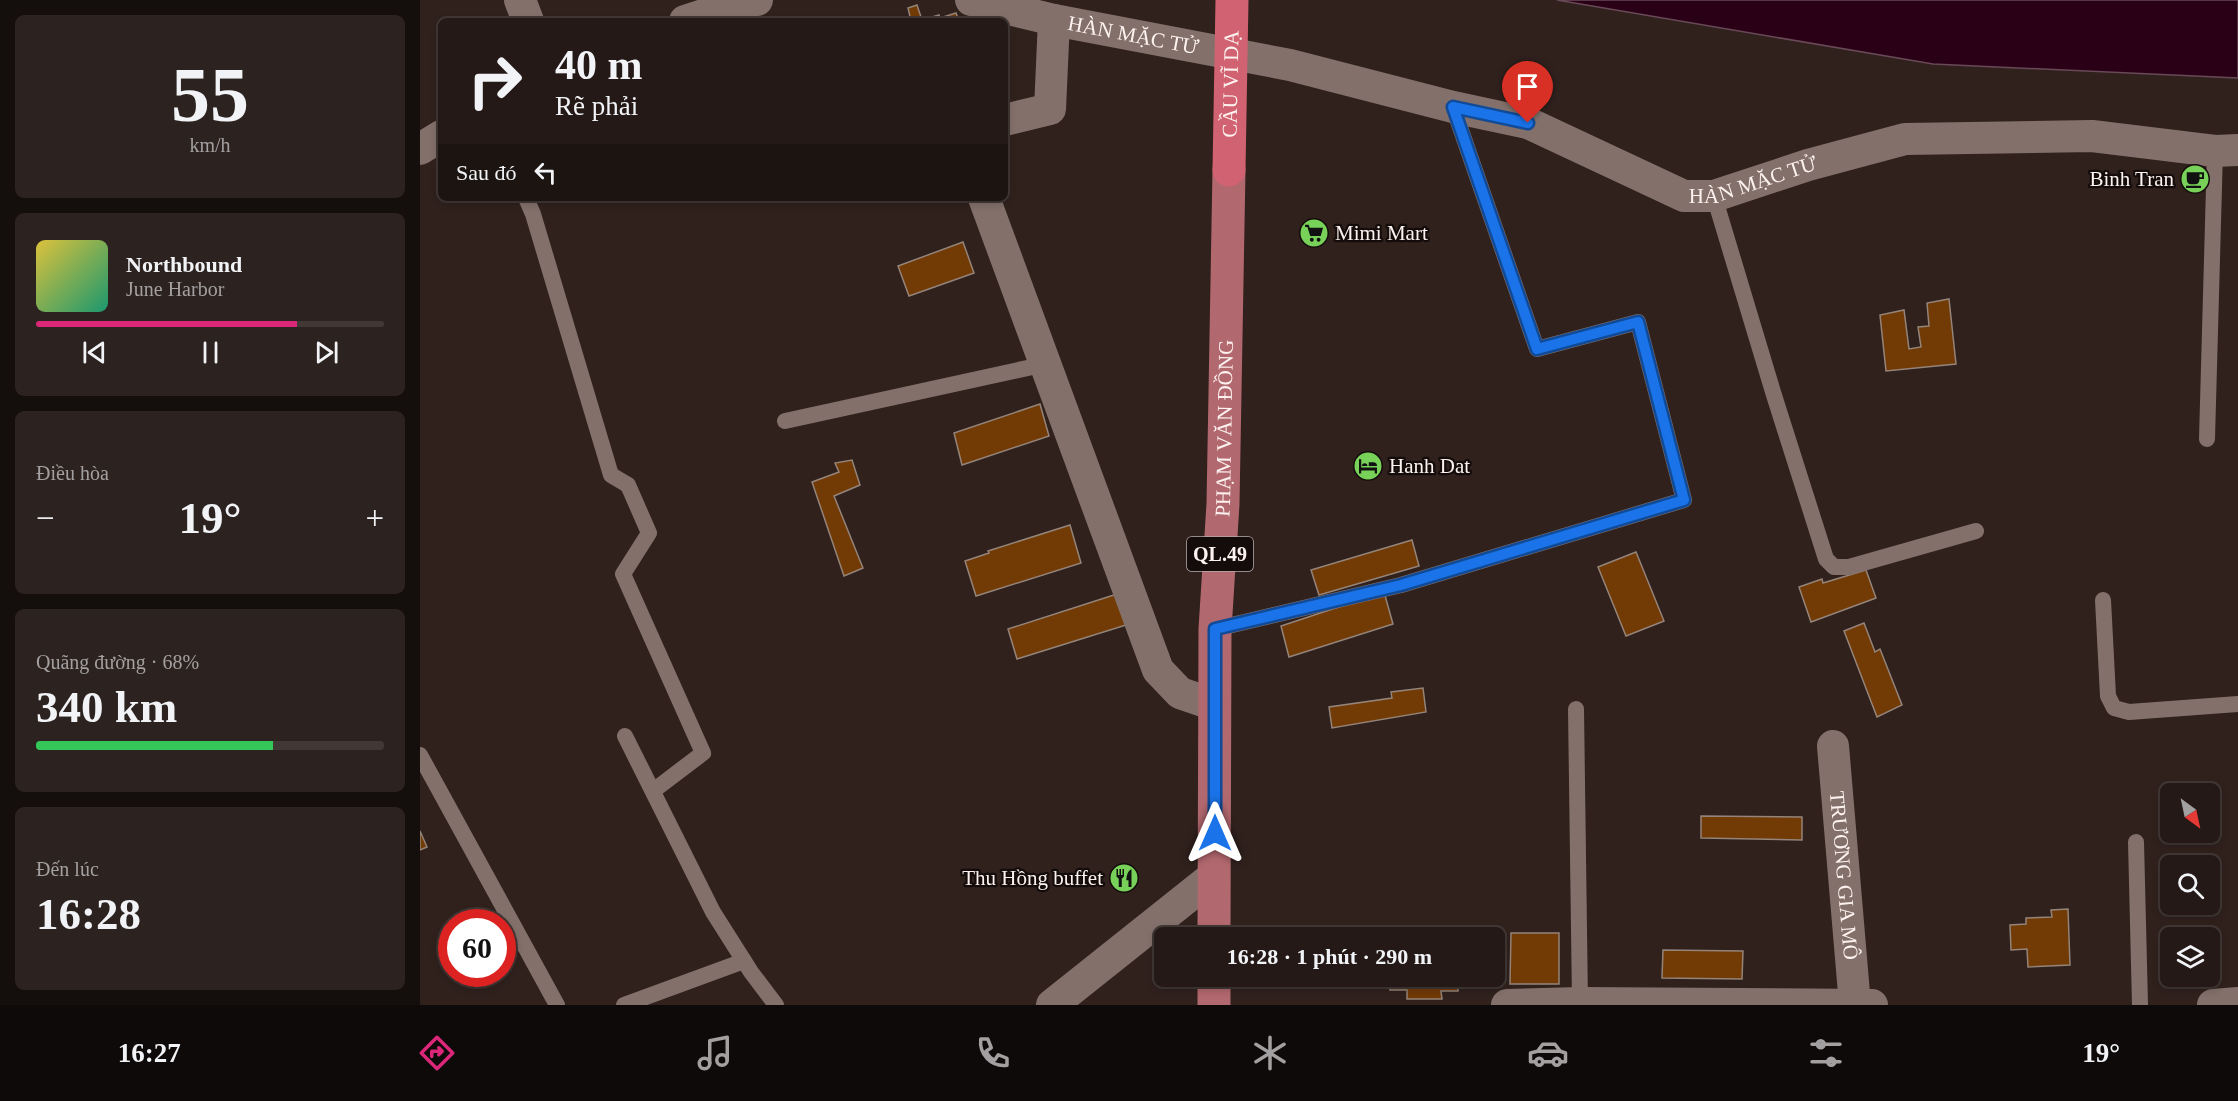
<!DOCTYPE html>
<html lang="vi">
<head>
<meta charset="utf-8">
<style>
	:root { --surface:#241916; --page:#2c221f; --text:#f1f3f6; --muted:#a3a0a1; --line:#413835; --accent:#db2777 }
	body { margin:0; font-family:Georgia,serif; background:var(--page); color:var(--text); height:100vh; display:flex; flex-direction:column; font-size:22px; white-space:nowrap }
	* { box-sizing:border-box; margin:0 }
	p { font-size:20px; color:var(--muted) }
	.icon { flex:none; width:33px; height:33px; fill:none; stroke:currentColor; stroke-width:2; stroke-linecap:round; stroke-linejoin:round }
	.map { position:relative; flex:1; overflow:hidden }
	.details { display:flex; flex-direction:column; gap:15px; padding:15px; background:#140e0c; width:420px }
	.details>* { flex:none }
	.hud { position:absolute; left:18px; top:18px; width:570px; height:183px; border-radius:9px; box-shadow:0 3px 9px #0003,0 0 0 2px var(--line); background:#241916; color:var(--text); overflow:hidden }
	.needle { width:39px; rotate:147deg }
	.tools { position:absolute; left:1740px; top:783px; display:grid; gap:12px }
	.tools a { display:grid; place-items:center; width:60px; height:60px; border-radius:9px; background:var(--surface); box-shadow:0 3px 9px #0003,0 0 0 2px var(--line); font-size:30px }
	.speed { position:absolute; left:18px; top:909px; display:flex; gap:12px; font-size:30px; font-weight:700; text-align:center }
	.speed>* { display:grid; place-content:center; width:78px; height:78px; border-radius:50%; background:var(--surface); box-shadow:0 3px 9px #0003,0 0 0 2px var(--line); line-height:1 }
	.speed .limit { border:9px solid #d22; background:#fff; color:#111 }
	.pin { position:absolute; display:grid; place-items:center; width:51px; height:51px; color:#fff; margin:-62px -26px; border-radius:50% 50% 50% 0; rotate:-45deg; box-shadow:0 0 6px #0007 }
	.pin .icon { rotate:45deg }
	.me { position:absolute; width:66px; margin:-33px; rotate:0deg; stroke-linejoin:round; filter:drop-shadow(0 0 4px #0008) }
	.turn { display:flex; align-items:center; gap:21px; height:126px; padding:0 18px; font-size:27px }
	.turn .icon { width:78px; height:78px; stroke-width:2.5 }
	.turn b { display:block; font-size:42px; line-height:51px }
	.then { display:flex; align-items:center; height:57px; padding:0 18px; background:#0003; gap:12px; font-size:22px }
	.big { font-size:45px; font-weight:800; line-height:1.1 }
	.details .widget { flex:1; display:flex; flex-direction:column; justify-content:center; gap:9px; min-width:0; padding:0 21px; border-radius:9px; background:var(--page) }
	.details .dial { align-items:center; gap:0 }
	.dial b { font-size:78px; line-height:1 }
	.song { display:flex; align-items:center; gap:18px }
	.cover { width:72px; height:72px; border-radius:9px; background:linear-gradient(135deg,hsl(50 70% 55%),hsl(160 70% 35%)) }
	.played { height:6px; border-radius:3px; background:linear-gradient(90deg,var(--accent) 75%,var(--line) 75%) }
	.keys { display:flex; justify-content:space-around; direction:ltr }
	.heat { display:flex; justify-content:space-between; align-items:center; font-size:33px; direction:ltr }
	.charge { height:9px; border-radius:4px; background:linear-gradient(90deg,#34c759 68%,var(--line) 0) }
	.trip { position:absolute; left:734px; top:927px; width:351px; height:60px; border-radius:9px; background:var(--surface); box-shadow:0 3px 9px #0003,0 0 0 2px var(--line); font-weight:800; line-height:60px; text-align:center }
	.dock { display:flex; height:96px; justify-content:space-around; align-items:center; background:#0e0a09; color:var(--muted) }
	.dock .icon { width:42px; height:42px }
	.dock .current { color:var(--accent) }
	.dock b { font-size:27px; color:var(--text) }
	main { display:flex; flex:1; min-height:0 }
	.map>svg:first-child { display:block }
	.water { fill:#2a0016; stroke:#694957; stroke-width:1.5 }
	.building { fill:#723a05; stroke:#948479; stroke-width:1.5 }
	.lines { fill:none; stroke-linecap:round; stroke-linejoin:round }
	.lane { stroke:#83706b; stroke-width:16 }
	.street { stroke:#83706b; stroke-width:32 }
	.primary { stroke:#b2686f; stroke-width:33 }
	.highway { stroke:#d16271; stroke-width:33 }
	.route-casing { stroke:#114b97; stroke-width:15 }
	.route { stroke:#1a73e8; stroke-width:10 }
	.labels { text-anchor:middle; stroke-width:4.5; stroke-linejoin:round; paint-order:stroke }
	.shield { fill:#130c0b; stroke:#b7adab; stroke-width:1.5 }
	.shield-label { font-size:20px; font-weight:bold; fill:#fdf2ef }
	.street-label { font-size:21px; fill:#fdf2ef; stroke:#130c0b }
	.poi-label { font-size:21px; fill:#fdf2ef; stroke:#130c0b; text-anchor:end }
</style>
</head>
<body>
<main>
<section class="details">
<div class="widget dial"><b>55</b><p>km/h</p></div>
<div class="widget">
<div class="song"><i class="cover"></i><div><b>Northbound</b><p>June Harbor</p></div></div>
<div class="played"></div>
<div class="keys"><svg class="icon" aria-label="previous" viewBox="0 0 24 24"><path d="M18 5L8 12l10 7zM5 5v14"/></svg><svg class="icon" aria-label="pause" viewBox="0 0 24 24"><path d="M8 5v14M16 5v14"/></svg><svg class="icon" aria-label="next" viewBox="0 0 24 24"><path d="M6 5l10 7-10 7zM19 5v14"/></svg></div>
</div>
<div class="widget"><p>Điều hòa</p>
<div class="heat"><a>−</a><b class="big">19°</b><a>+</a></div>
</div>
<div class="widget"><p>Quãng đường · 68%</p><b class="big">340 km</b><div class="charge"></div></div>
<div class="widget"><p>Đến lúc</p><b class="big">16:28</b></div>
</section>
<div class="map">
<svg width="1818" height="1005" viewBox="0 0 1818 1005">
	<rect width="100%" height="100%" fill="#30211d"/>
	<polygon class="water" points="1137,0 1818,0 1818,78 1513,64"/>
	<g class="building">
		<polygon points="497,5 502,20 519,15 520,18 536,13 539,21 491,21 488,8"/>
		<polygon points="556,17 557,21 541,21"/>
		<polygon points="543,242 554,273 489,296 478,266"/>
		<polygon points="1529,299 1536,364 1466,371 1460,315 1484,310 1489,349 1501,347 1498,327 1509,326 1507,303"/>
		<polygon points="620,404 629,436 542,465 534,433"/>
		<polygon points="432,460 440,485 414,496 443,568 424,576 392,482 419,472 415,463"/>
		<polygon points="650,525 661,563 556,596 545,561 569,553 568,551"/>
		<polygon points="992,540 999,566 899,595 891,570"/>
		<polygon points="1216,552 1244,621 1206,636 1178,567"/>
		<polygon points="1446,570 1456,598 1391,622 1379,587 1402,579 1403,583"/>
		<polygon points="964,592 973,624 869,657 861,626"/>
		<polygon points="697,594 706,625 597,659 588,629"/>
		<polygon points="1444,623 1455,652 1460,649 1482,705 1457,717 1424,631"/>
		<polygon points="1003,688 1006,712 912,728 909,707 972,698 971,692"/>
		<polygon points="1281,816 1382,817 1382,840 1281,838"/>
		<polygon points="0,831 7,847 0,850"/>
		<polygon points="1648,909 1650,965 1608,967 1607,949 1591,950 1590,925 1606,924 1606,918 1632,917 1631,910"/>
		<polygon points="1091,933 1139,933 1139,984 1090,984"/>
		<polygon points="1243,950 1323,951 1322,979 1242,978"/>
		<polygon points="970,976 1038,976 1038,991 1021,991 1022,999 987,999 987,990 970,990"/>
	</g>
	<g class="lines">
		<g class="lane">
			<polyline points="1294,196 1353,392 1406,559 1414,567 1429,567 1556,531"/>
			<polyline points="106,198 113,214 191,475 208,485 229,533 203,574 283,753 233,791"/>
			<polyline points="365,421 626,364"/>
			<polyline points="1787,439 1795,151"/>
			<polyline points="1683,600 1688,696 1694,708 1709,712 1818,704"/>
			<polyline points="795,629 981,585 1264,500 1218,322 1117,349 1033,107"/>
			<polyline points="1156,709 1160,1003"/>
			<polyline points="205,736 293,912 331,972 356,1005"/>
			<polyline points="0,755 137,1005"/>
			<polyline points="1716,842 1720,1005"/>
			<polyline points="204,1005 324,961"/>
		</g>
		<g class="street">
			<polyline points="100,0 108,21"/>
			<path id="s1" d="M551 0 634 20 870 65 1033 107 1108 123 1264 196H1294L1388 165 1485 139 1672 136 1795 151 1818 150"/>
			<polyline points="265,21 320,3 337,0"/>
			<polyline points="585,120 630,109 634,20"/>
			<polyline points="0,149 21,136"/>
			<polyline points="564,198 738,670 760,693 795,705"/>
			<path id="s2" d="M1413 746 1435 1005"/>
			<polyline points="632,1005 794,876"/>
			<polyline points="1087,1005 1160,1003 1452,1005"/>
			<polyline points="1793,1005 1818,1003"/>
		</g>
		<g class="primary">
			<path id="s3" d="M794 938 795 629 803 504 809 170"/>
			<polyline points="794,976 794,1005"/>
		</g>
		<path class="highway" id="s4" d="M809 170 812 0"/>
	</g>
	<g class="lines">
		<g class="route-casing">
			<polyline id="route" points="795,833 795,629 981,585 1264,500 1218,322 1117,349 1033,107 1108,123"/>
		</g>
		<use href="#route" class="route"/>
	</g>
	<defs>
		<g id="cafe-disc" transform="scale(1.5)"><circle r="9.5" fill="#78d259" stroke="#130c0b"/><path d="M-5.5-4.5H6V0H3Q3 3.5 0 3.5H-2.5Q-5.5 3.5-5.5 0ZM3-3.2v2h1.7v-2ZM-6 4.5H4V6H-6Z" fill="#111"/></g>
		<g id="supermarket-disc" transform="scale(1.5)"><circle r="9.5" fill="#78d259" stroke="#130c0b"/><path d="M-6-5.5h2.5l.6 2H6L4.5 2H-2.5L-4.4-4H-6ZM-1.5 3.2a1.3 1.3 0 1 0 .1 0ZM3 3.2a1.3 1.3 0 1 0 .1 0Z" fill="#111"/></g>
		<g id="hotel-disc" transform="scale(1.5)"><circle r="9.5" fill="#78d259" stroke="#130c0b"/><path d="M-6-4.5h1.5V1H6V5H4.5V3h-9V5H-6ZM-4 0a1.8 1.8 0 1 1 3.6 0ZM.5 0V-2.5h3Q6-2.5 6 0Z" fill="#111"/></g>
		<g id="restaurant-disc" transform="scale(1.5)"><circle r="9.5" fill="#78d259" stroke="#130c0b"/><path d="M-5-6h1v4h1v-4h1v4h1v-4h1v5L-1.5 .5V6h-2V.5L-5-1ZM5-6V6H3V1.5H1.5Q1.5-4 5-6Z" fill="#111"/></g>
	</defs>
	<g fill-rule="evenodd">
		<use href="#cafe-disc" x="1775" y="179"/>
		<use href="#supermarket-disc" x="894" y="233"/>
		<use href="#hotel-disc" x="948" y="466"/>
		<use href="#restaurant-disc" x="704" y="878"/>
	</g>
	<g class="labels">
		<rect class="shield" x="767" y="537" width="66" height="34" rx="4.5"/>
		<g class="shield-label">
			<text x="800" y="561">QL.49</text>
		</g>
		<g class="street-label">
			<text dy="7" stroke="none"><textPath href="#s1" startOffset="166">HÀN MẶC TỬ</textPath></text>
			<text dy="7" stroke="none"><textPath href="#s4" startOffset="86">CẦU VĨ DẠ</textPath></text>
			<text dy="7" stroke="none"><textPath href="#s1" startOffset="814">HÀN MẶC TỬ</textPath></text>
			<text dy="7" stroke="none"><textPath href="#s3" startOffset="510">PHẠM VĂN ĐỒNG</textPath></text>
			<text dy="7" stroke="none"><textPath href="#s2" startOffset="130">TRƯƠNG GIA MÔ</textPath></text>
		</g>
		<g class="poi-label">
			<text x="1754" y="186">Binh Tran</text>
			<text x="915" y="240" text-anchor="start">Mimi Mart</text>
			<text x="969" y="473" text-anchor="start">Hanh Dat</text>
			<text x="683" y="885">Thu Hồng buffet</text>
		</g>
	</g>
</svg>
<div class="tools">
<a><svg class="needle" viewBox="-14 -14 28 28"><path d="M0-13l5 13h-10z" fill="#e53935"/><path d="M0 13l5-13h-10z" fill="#a3a0a1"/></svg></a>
<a><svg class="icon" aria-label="search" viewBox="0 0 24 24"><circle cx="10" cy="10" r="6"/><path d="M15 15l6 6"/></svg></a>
<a><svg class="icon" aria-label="layers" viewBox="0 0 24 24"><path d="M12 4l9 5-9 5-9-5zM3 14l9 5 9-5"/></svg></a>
</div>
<div class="speed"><div class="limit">60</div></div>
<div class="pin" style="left:1108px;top:123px;background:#d93025"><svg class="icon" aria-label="arrive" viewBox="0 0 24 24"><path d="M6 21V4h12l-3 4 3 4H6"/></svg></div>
<svg class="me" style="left:795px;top:833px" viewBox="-20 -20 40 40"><path d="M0-17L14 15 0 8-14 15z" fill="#1a73e8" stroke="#fff" stroke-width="4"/></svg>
<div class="trip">16:28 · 1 phút · 290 m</div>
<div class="hud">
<div class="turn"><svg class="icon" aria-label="right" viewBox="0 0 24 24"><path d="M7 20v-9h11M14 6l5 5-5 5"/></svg><div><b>40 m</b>Rẽ phải</div></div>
<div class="then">Sau đó<svg class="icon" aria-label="left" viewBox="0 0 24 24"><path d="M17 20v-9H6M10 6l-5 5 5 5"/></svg></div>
</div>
</div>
</main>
<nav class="dock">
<b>16:27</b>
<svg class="icon current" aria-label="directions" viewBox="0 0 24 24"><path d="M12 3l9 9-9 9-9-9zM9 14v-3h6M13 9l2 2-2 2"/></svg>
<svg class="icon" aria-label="music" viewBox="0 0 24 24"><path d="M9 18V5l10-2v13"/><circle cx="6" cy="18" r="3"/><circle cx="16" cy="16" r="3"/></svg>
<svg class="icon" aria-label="phone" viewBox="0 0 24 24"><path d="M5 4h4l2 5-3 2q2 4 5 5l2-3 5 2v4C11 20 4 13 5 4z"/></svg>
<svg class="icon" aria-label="climate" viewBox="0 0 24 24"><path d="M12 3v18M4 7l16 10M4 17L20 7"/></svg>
<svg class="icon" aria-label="car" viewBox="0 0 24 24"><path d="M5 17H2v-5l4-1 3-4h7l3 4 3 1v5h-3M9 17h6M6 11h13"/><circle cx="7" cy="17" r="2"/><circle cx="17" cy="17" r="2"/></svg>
<svg class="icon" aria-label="filters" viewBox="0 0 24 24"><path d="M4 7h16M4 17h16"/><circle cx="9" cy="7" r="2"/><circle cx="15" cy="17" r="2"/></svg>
<b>19°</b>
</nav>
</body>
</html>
